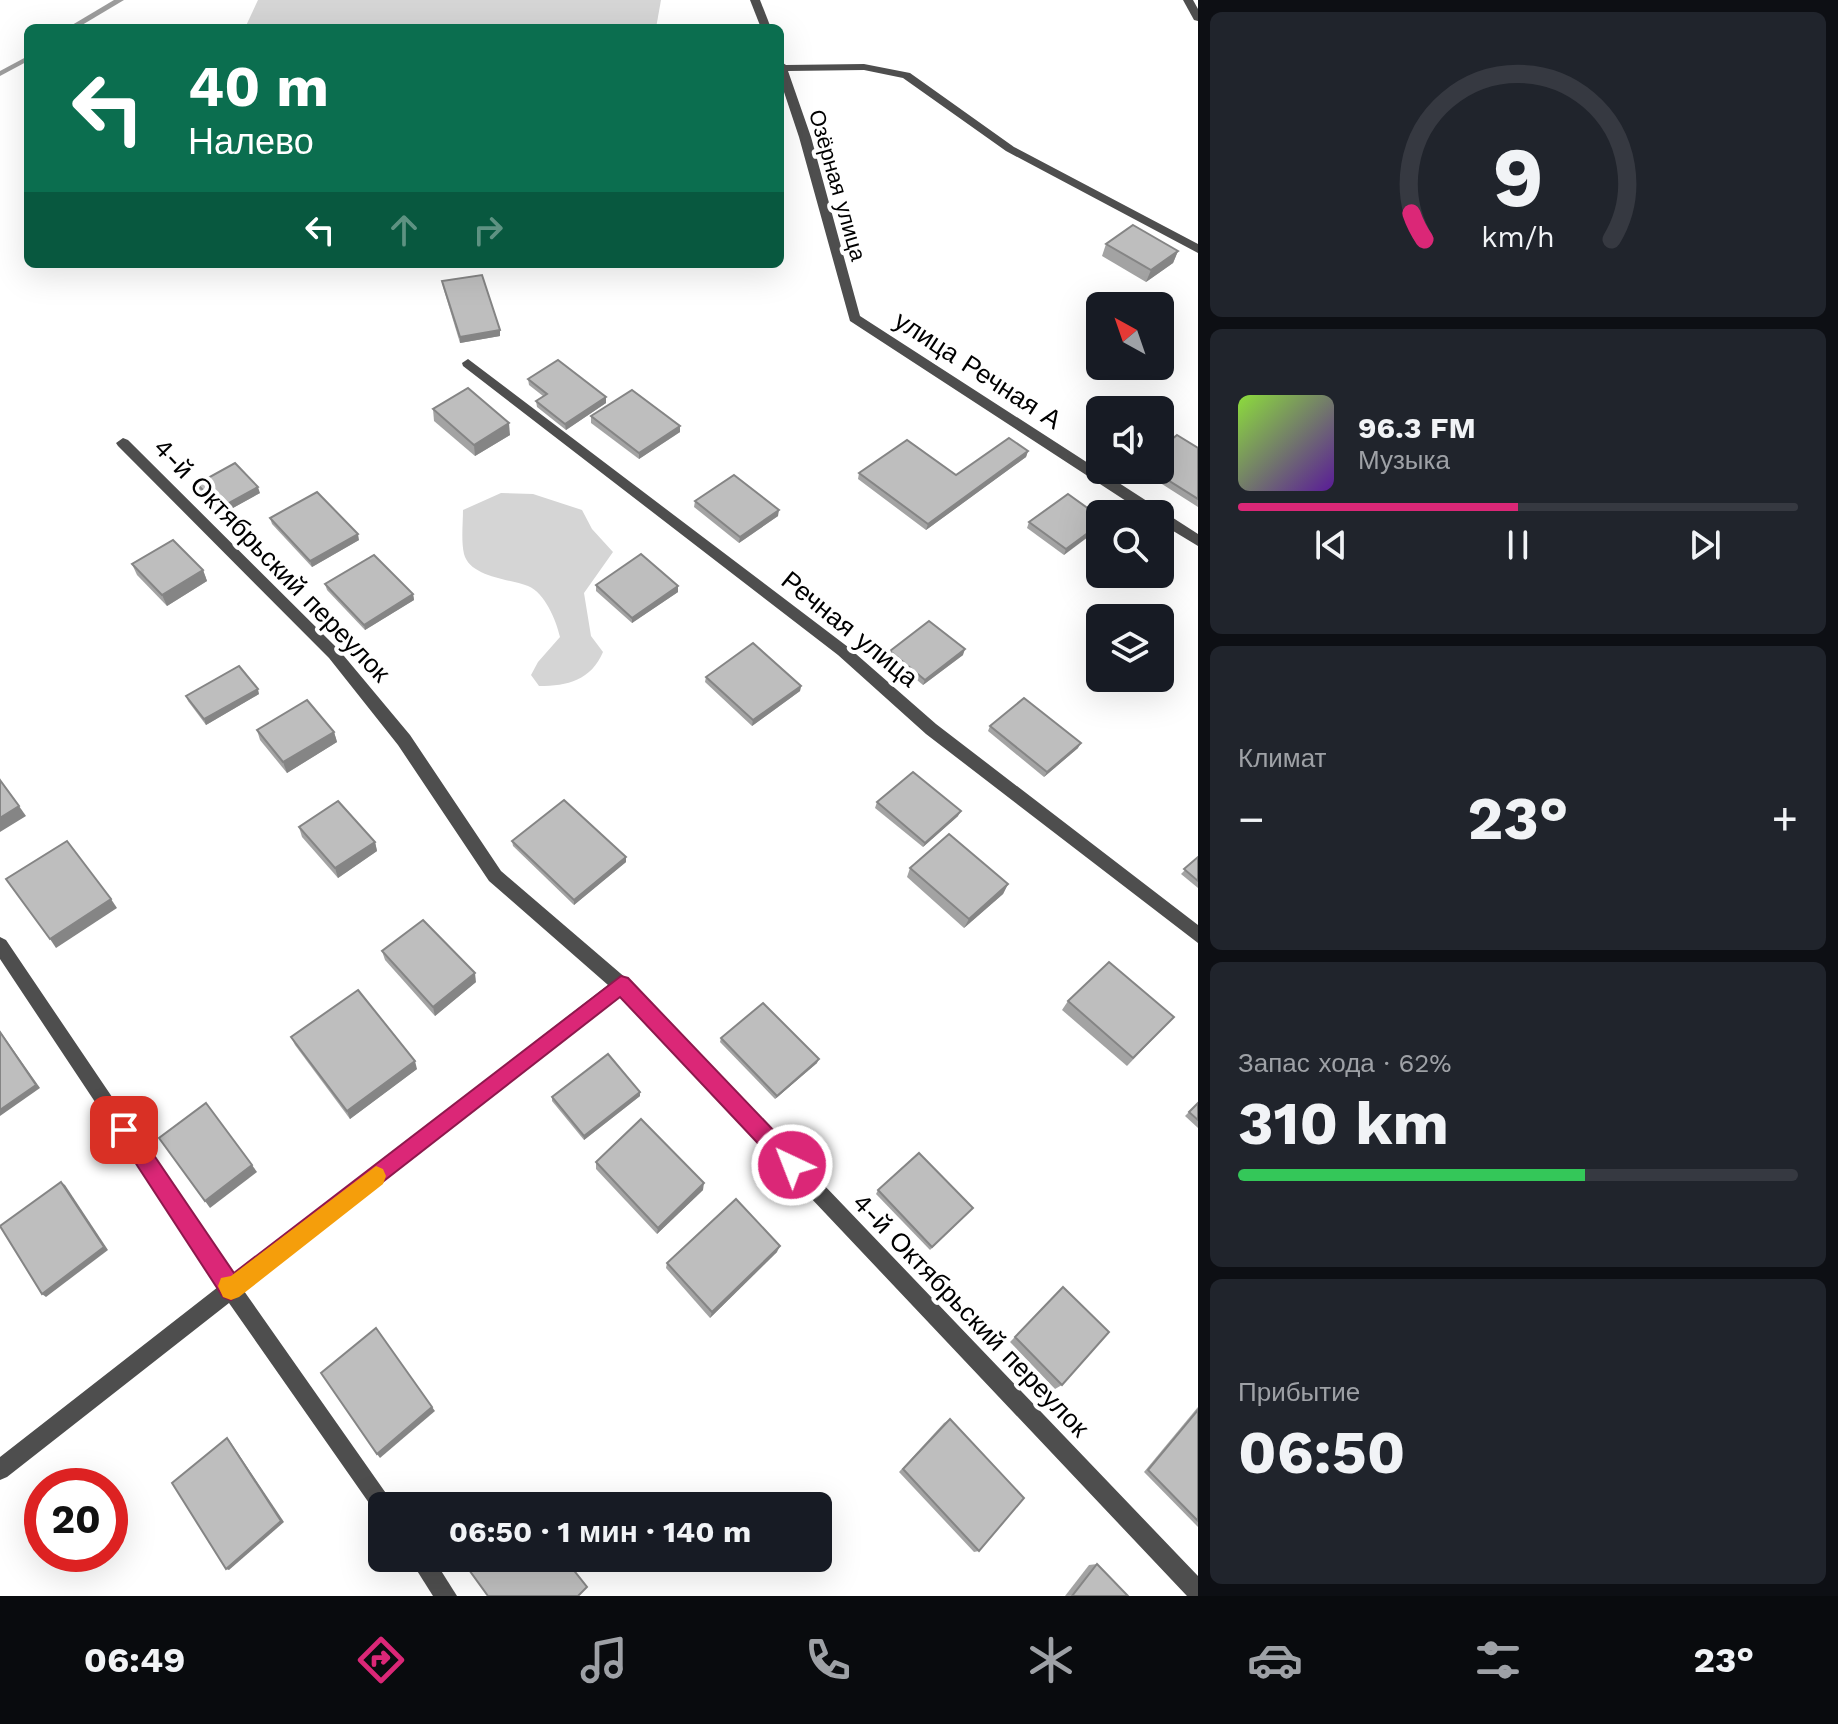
<!DOCTYPE html>
<html lang="ru">
<head>
<meta charset="utf-8">
<style>
	:root { --surface:#171b24; --page:#20242c; --text:#f1f3f6; --muted:#9ea1a6; --line:#363941; --accent:#db2777 }
	body { margin:0; font-family:"Work Sans",sans-serif; background:var(--page); color:var(--text); height:100vh; display:flex; flex-direction:column; font-size:30px; white-space:nowrap }
	* { box-sizing:border-box; margin:0 }
	p { font-size:26px; color:var(--muted) }
	.icon { flex:none; width:44px; height:44px; fill:none; stroke:currentColor; stroke-width:2; stroke-linecap:round; stroke-linejoin:round }
	.map { position:relative; flex:1; overflow:hidden }
	.panel { display:flex; flex-direction:column; gap:12px; padding:12px; background:#0d0f14; width:640px }
	.panel>* { flex:none }
	.guide { position:absolute; left:24px; top:24px; width:760px; height:244px; border-radius:12px; box-shadow:0 8px 32px #0002; background:#0b6e4f; color:#fff; overflow:hidden }
	.needle { width:52px; rotate:320deg }
	.fabs { position:absolute; left:1086px; top:292px; display:grid; gap:16px }
	.fabs a { display:grid; place-items:center; width:88px; height:88px; border-radius:12px; background:var(--surface); box-shadow:0 8px 32px #0002; font-size:40px }
	.speed { position:absolute; left:24px; top:1468px; display:flex; gap:16px; font-size:40px; font-weight:700; text-align:center }
	.speed>* { display:grid; place-content:center; width:104px; height:104px; border-radius:50%; background:var(--surface); box-shadow:0 8px 32px #0002; line-height:1 }
	.speed .limit { border:12px solid #d22; background:#fff; color:#111 }
	.pin { position:absolute; display:grid; place-items:center; width:68px; height:68px; color:#fff; margin:-34px; border-radius:16px; box-shadow:0 4px 12px #0006 }
	.me { position:absolute; width:88px; margin:-44px; rotate:317deg; stroke-linejoin:round; filter:drop-shadow(0 0 6px #0008) }
	.turn { display:flex; align-items:center; gap:28px; height:168px; padding:0 32px; font-size:36px }
	.turn .icon { width:104px; height:104px; stroke-width:2.5 }
	.turn b { display:block; font-size:56px; line-height:68px }
	.lanes { display:flex; align-items:center; height:76px; padding:0 32px; background:#0003; justify-content:center; gap:40px; direction:ltr }
	.lanes .off { opacity:.35 }
	.big { font-size:60px; font-weight:700; line-height:1.1 }
	.panel .tile { flex:1; display:flex; flex-direction:column; justify-content:center; gap:12px; min-width:0; padding:0 28px; border-radius:12px; background:var(--page) }
	.panel .dial { align-items:center; gap:0 }
	.dial svg { height:208px; overflow:visible; fill:none; stroke:var(--line); stroke-width:7; stroke-linecap:round; text-anchor:middle }
	.dial text { fill:var(--text); stroke:none }
	.song { display:flex; align-items:center; gap:24px }
	.cover { width:96px; height:96px; border-radius:12px; background:linear-gradient(135deg,hsl(90 70% 55%),hsl(270 70% 35%)) }
	.played { height:8px; border-radius:4px; background:linear-gradient(90deg,var(--accent) 50%,var(--line) 50%) }
	.keys { display:flex; justify-content:space-around; direction:ltr }
	.heat { display:flex; justify-content:space-between; align-items:center; font-size:44px; direction:ltr }
	.charge { height:12px; border-radius:6px; background:linear-gradient(90deg,#34c759 62%,var(--line) 0) }
	.trip { position:absolute; left:368px; top:1492px; width:464px; height:80px; border-radius:12px; background:var(--surface); box-shadow:0 8px 32px #0002; font-weight:700; line-height:80px; text-align:center }
	.tab-bar { display:flex; height:128px; justify-content:space-around; align-items:center; background:#090b0e; color:var(--muted) }
	.tab-bar .icon { width:56px; height:56px }
	.tab-bar .active { color:var(--accent) }
	.tab-bar b { font-size:36px; color:var(--text) }
	main { display:flex; flex:1; min-height:0 }
	.map>svg:first-child { display:block }
	.green { fill:#d5d5d5 }
	.lines { fill:none; stroke-linecap:round; stroke-linejoin:round }
	.stream { fill:#9c9c9c; fill-rule:evenodd }
	.service { fill:#4e4e4e; fill-rule:evenodd }
	.wall { fill:#a3a3a3 }
	.shaded-wall { fill:#858585 }
	.building { fill:#bebebe; stroke:#858585; stroke-width:2 }
	.route { fill:#db2777; stroke:#8e194d; stroke-width:2 }
	.slow { fill:#f59e0b }
	.labels { text-anchor:middle; stroke-width:8; stroke-linejoin:round; paint-order:stroke }
	.far-street-label { font-size:22px; fill:#000; stroke:#fff }
	.street-label { font-size:26px; fill:#000; stroke:#fff }
</style>
</head>
<body>
<main>
<div class="map">
<svg width="1198" height="1596" viewBox="0 0 1198 1596">
	<rect width="100%" height="100%" fill="#fff"/>
	<g class="green">
		<polygon points="258,0 661,0 656,28 245,28"/>
		<path d="M501 493 533 494 582 510 592 529 613 552 584 593 591 636 603 652C591 680 568 686 539 686L531 675 538 662 560 637C556 620 545 593 528 586 509 579 470 577 464 554 461 541 463 523 463 510Z"/>
	</g>
	<g class="lines">
		<g class="stream">
			<polygon points="114,0 124,0 77,28 67,28"/>
			<polygon points="28,56 28,61 0,76 0,71"/>
		</g>
		<g class="service">
			<polygon points="750,0 760,0 771,28 761,28"/>
			<polygon points="1183,0 1193,0 1198,9 1198,21 1194,20"/>
			<polygon points="780,61 786,65 864,64 910,73 1014,147 1198,244 1198,253 1006,151 903,78 864,70 788,71 811,137 860,316 1198,534 1198,546 1160,523 1160,514 1146,514 850,321 799,137 780,80"/>
			<polygon points="468,359 848,647 936,724 1198,925 1198,943 926,734 838,655 463,366 462,363"/>
			<polygon points="123,438 128,440 339,650 410,735 501,871 627,979 1198,1576 1198,1596 1187,1596 620,996 244,1291 390,1499 394,1506 382,1506 382,1516 376,1513 229,1303 7,1477 0,1480 0,1457 218,1287 0,959 0,937 6,940 233,1276 608,985 489,881 398,745 329,658 118,446 116,443"/>
			<polygon points="409,1558 433,1558 457,1596 433,1596"/>
		</g>
	</g>
	<g class="wall">
		<polygon points="1106,244 1178,251 1173,263 1146,282 1102,256"/>
		<polygon points="442,281 500,330 500,336 460,343 443,287"/>
		<polygon points="528,379 606,397 606,403 566,430 537,407 536,401 543,396 529,385"/>
		<polygon points="433,409 510,435 475,456 434,421"/>
		<polygon points="591,416 680,432 639,459 591,423"/>
		<polygon points="1198,448 1198,507 1140,470 1160,470"/>
		<polygon points="1028,451 1026,457 926,530 858,479 859,473 956,475"/>
		<polygon points="197,484 260,493 222,514 199,490"/>
		<polygon points="695,501 778,516 739,543 694,507"/>
		<polygon points="1100,517 1064,555 1027,528 1029,522"/>
		<polygon points="270,518 359,540 312,567 272,524"/>
		<polygon points="132,564 203,570 207,581 167,606 137,575"/>
		<polygon points="325,584 413,594 414,600 365,630 327,590"/>
		<polygon points="596,585 678,586 678,592 632,623 596,591"/>
		<polygon points="890,651 963,655 923,685 888,656"/>
		<polygon points="706,677 801,686 800,691 752,726 705,682"/>
		<polygon points="259,694 206,725 188,701 186,696"/>
		<polygon points="990,726 1078,748 1044,777 988,731"/>
		<polygon points="257,730 334,732 337,742 287,773 260,740"/>
		<polygon points="877,802 958,816 923,847 875,808"/>
		<polygon points="299,827 375,842 377,851 338,878 302,837"/>
		<polygon points="512,841 626,857 626,862 574,905 513,846"/>
		<polygon points="1198,857 1198,888 1181,874"/>
		<polygon points="910,868 1008,884 1003,894 964,928 907,877"/>
		<polygon points="382,951 476,982 435,1016 385,960"/>
		<polygon points="1068,1001 1174,1017 1127,1066 1062,1010"/>
		<polygon points="291,1037 417,1069 350,1119 295,1045"/>
		<polygon points="721,1038 817,1063 775,1099 720,1042"/>
		<polygon points="640,1092 640,1096 584,1140 552,1101 552,1097"/>
		<polygon points="1198,1103 1198,1128 1185,1116"/>
		<polygon points="596,1162 703,1190 657,1234 596,1169"/>
		<polygon points="878,1190 970,1211 930,1250 876,1194"/>
		<polygon points="777,1252 710,1318 666,1268 667,1263"/>
		<polygon points="1063,1287 1062,1385 1055,1389 1010,1342"/>
		<polygon points="1198,1407 1198,1527 1144,1472"/>
		<polygon points="950,1419 979,1551 974,1552 899,1472 944,1423"/>
		<polygon points="1097,1564 1128,1596 1065,1596 1089,1565"/>
	</g>
	<g class="shaded-wall">
		<polygon points="1178,251 1173,263 1146,282 1151,270"/>
		<polygon points="500,330 500,336 460,343 460,337"/>
		<polygon points="606,397 606,403 566,430 565,424"/>
		<polygon points="509,423 510,435 475,456 474,445"/>
		<polygon points="680,426 680,432 639,459 639,453"/>
		<polygon points="1028,451 1026,457 926,530 928,524"/>
		<polygon points="258,487 260,493 222,514 220,508"/>
		<polygon points="779,510 778,516 739,543 740,537"/>
		<polygon points="1100,524 1100,528 1064,555 1066,549"/>
		<polygon points="358,534 359,540 312,567 310,561"/>
		<polygon points="203,570 207,581 167,606 162,595"/>
		<polygon points="678,586 678,592 632,623 632,618"/>
		<polygon points="413,594 414,600 365,630 364,625"/>
		<polygon points="965,649 963,655 923,685 925,680"/>
		<polygon points="801,686 800,691 752,726 753,720"/>
		<polygon points="258,689 259,694 206,725 204,719"/>
		<polygon points="334,732 337,742 287,773 283,762"/>
		<polygon points="1081,743 1078,748 1044,777 1047,772"/>
		<polygon points="19,806 26,816 0,832 0,818"/>
		<polygon points="961,811 958,816 923,847 925,843"/>
		<polygon points="375,842 377,851 338,878 335,868"/>
		<polygon points="626,857 626,862 574,905 574,900"/>
		<polygon points="1008,884 1003,894 964,928 969,919"/>
		<polygon points="111,899 117,908 56,948 50,939"/>
		<polygon points="475,973 476,982 435,1016 433,1007"/>
		<polygon points="0,1031 40,1088 0,1116"/>
		<polygon points="819,1059 817,1063 775,1099 777,1096"/>
		<polygon points="415,1061 417,1069 350,1119 347,1111"/>
		<polygon points="640,1092 640,1096 584,1140 584,1136"/>
		<polygon points="252,1165 257,1172 210,1208 205,1201"/>
		<polygon points="61,1182 65,1185 108,1250 46,1297 42,1294"/>
		<polygon points="704,1183 703,1190 657,1234 658,1228"/>
		<polygon points="780,1246 777,1252 710,1318 712,1312"/>
		<polygon points="432,1407 435,1411 380,1458 377,1454"/>
		<polygon points="227,1438 229,1440 284,1522 229,1570 226,1569"/>
	</g>
	<g class="building">
		<polygon points="1133,225 1178,251 1151,270 1106,244"/>
		<polygon points="482,275 500,330 460,337 442,281"/>
		<polygon points="558,360 606,397 565,424 536,401 547,394 528,379"/>
		<polygon points="468,388 509,423 474,445 433,409"/>
		<polygon points="632,390 680,426 639,453 591,416"/>
		<polygon points="1177,435 1198,448 1198,499 1152,470 1160,470 1160,449"/>
		<polygon points="1009,438 1028,451 928,524 859,473 907,440 956,475"/>
		<polygon points="235,463 258,487 220,508 197,484"/>
		<polygon points="734,475 779,510 740,537 695,501"/>
		<polygon points="317,492 358,534 310,561 270,518"/>
		<polygon points="1068,494 1100,517 1100,524 1066,549 1029,522"/>
		<polygon points="173,540 203,570 162,595 132,564"/>
		<polygon points="641,554 678,586 632,618 596,585"/>
		<polygon points="374,555 413,594 364,625 325,584"/>
		<polygon points="929,621 965,649 925,680 890,651"/>
		<polygon points="753,643 801,686 753,720 706,677"/>
		<polygon points="239,666 258,689 204,719 186,696"/>
		<polygon points="1024,698 1081,743 1047,772 990,726"/>
		<polygon points="307,700 334,732 283,762 257,730"/>
		<polygon points="913,772 961,811 925,843 877,802"/>
		<polygon points="0,780 19,806 0,818"/>
		<polygon points="564,800 626,857 574,900 512,841"/>
		<polygon points="338,801 375,842 335,868 299,827"/>
		<polygon points="949,834 1008,884 969,919 910,868"/>
		<polygon points="67,841 111,899 50,939 6,879"/>
		<polygon points="1198,857 1198,881 1184,869"/>
		<polygon points="423,920 475,973 433,1007 382,951"/>
		<polygon points="1109,962 1174,1017 1133,1058 1068,1001"/>
		<polygon points="358,990 415,1061 347,1111 291,1037"/>
		<polygon points="763,1003 819,1059 777,1096 721,1038"/>
		<polygon points="0,1032 36,1085 0,1110"/>
		<polygon points="608,1054 640,1092 584,1136 552,1097"/>
		<polygon points="206,1103 252,1165 205,1201 159,1138"/>
		<polygon points="1198,1103 1198,1120 1189,1112"/>
		<polygon points="641,1119 704,1183 658,1228 596,1162"/>
		<polygon points="919,1153 973,1208 932,1247 878,1190"/>
		<polygon points="61,1182 104,1247 42,1294 0,1226"/>
		<polygon points="736,1199 780,1246 712,1312 667,1263"/>
		<polygon points="1063,1287 1109,1332 1062,1385 1015,1337"/>
		<polygon points="376,1328 432,1407 377,1454 321,1373"/>
		<polygon points="1198,1410 1198,1521 1148,1470"/>
		<polygon points="950,1419 1024,1498 979,1551 903,1469"/>
		<polygon points="227,1438 281,1521 226,1569 172,1483"/>
		<polygon points="476,1558 564,1558 587,1587 578,1596 488,1596 467,1567"/>
		<polygon points="1097,1564 1128,1596 1072,1596"/>
	</g>
	<polygon class="route" points="621,976 628,978 799,1157 803,1165 799,1172 792,1175 785,1172 620,997 231,1300 223,1297 114,1130 117,1123 124,1120 132,1123 234,1273"/>
	<polygon class="slow" points="376,1166 383,1169 386,1176 383,1184 239,1297 231,1300 223,1297 218,1286 221,1278 231,1276"/>
	<g class="labels">
		<g class="far-street-label">
			<text transform="translate(838 185) rotate(74)" y="8">Озёрная улица</text>
		</g>
		<g class="street-label">
			<text transform="translate(978 370) rotate(33)" y="9">улица Речная А</text>
			<text transform="translate(272 560) rotate(46)" y="9">4-й Октябрьский переулок</text>
			<text transform="translate(850 629) rotate(39)" y="9">Речная улица</text>
			<text transform="translate(971 1315) rotate(46)" y="9">4-й Октябрьский переулок</text>
		</g>
	</g>
</svg>
<div class="fabs">
<a><svg class="needle" viewBox="-14 -14 28 28"><path d="M0-13l5 13h-10z" fill="#e53935"/><path d="M0 13l5-13h-10z" fill="#9ea1a6"/></svg></a>
<a><svg class="icon" aria-label="sound" viewBox="0 0 24 24"><path d="M4 9h4l5-4v14l-5-4H4zM17 9q2 3 0 6"/></svg></a>
<a><svg class="icon" aria-label="search" viewBox="0 0 24 24"><circle cx="10" cy="10" r="6"/><path d="M15 15l6 6"/></svg></a>
<a><svg class="icon" aria-label="layers" viewBox="0 0 24 24"><path d="M12 4l9 5-9 5-9-5zM3 14l9 5 9-5"/></svg></a>
</div>
<div class="speed"><div class="limit">20</div></div>
<div class="pin" style="left:124px;top:1130px;background:#d93025"><svg class="icon" aria-label="arrive" viewBox="0 0 24 24"><path d="M6 21V4h12l-3 4 3 4H6"/></svg></div>
<svg class="me" style="left:792px;top:1165px" viewBox="-20 -20 40 40"><circle r="17" fill="#db2777" stroke="#fff" stroke-width="3"/><path d="M0-11L8 9 0 5-8 9z" fill="#fff"/></svg>
<div class="trip">06:50 · 1 мин · 140 m</div>
<div class="guide">
<div class="turn"><svg class="icon" aria-label="left" viewBox="0 0 24 24"><path d="M17 20v-9H6M10 6l-5 5 5 5"/></svg><div><b>40 m</b>Налево</div></div>
<div class="lanes"><svg class="icon" aria-label="left" viewBox="0 0 24 24"><path d="M17 20v-9H6M10 6l-5 5 5 5"/></svg><svg class="icon off" aria-label="ahead" viewBox="0 0 24 24"><path d="M12 20V5M6 11l6-6 6 6"/></svg><svg class="icon off" aria-label="right" viewBox="0 0 24 24"><path d="M7 20v-9h11M14 6l5 5-5 5"/></svg></div>
</div>
</div>
<section class="panel">
<div class="tile dial"><svg viewBox="0 0 100 80">
<path d="M14 69A42 42 0 1 1 86 69"/>
<path d="M14 69A42 42 0 0 1 9 59" stroke="#db2777"/>
<text x="50" y="56" font-size="32" font-weight="700">9</text>
<text x="50" y="72" font-size="11">km/h</text>
</svg></div>
<div class="tile">
<div class="song"><i class="cover"></i><div><b>96.3 FM</b><p>Музыка</p></div></div>
<div class="played"></div>
<div class="keys"><svg class="icon" aria-label="previous" viewBox="0 0 24 24"><path d="M18 5L8 12l10 7zM5 5v14"/></svg><svg class="icon" aria-label="pause" viewBox="0 0 24 24"><path d="M8 5v14M16 5v14"/></svg><svg class="icon" aria-label="next" viewBox="0 0 24 24"><path d="M6 5l10 7-10 7zM19 5v14"/></svg></div>
</div>
<div class="tile"><p>Климат</p>
<div class="heat"><a>−</a><b class="big">23°</b><a>+</a></div>
</div>
<div class="tile"><p>Запас хода · 62%</p><b class="big">310 km</b><div class="charge"></div></div>
<div class="tile"><p>Прибытие</p><b class="big">06:50</b></div>
</section>
</main>
<nav class="tab-bar">
<b>06:49</b>
<svg class="icon active" aria-label="directions" viewBox="0 0 24 24"><path d="M12 3l9 9-9 9-9-9zM9 14v-3h6M13 9l2 2-2 2"/></svg>
<svg class="icon" aria-label="music" viewBox="0 0 24 24"><path d="M9 18V5l10-2v13"/><circle cx="6" cy="18" r="3"/><circle cx="16" cy="16" r="3"/></svg>
<svg class="icon" aria-label="phone" viewBox="0 0 24 24"><path d="M5 4h4l2 5-3 2q2 4 5 5l2-3 5 2v4C11 20 4 13 5 4z"/></svg>
<svg class="icon" aria-label="climate" viewBox="0 0 24 24"><path d="M12 3v18M4 7l16 10M4 17L20 7"/></svg>
<svg class="icon" aria-label="car" viewBox="0 0 24 24"><path d="M5 17H2v-5l4-1 3-4h7l3 4 3 1v5h-3M9 17h6M6 11h13"/><circle cx="7" cy="17" r="2"/><circle cx="17" cy="17" r="2"/></svg>
<svg class="icon" aria-label="filters" viewBox="0 0 24 24"><path d="M4 7h16M4 17h16"/><circle cx="9" cy="7" r="2"/><circle cx="15" cy="17" r="2"/></svg>
<b>23°</b>
</nav>
</body>
</html>
